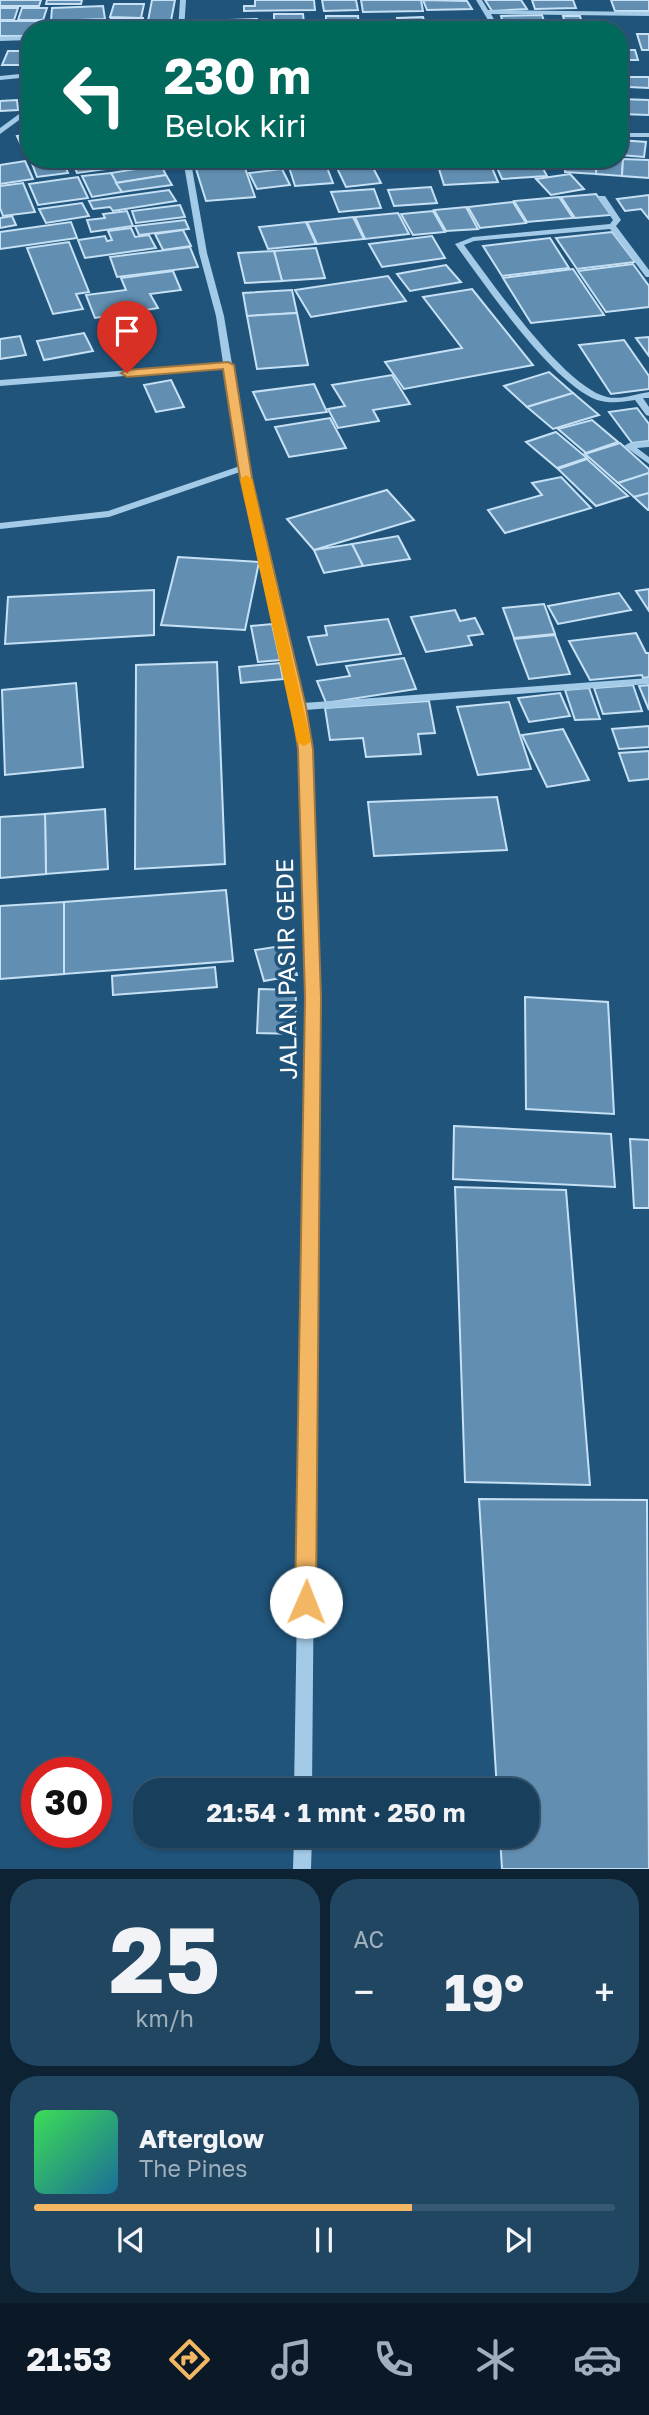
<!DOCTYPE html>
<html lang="id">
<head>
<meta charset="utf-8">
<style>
	:root { --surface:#183f5c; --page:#214662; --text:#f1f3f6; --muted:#9fafbb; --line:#365872; --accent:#f3b764 }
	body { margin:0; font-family:"Golos Text",sans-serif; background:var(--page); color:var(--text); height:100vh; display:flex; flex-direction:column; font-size:26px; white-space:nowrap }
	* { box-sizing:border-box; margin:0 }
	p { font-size:23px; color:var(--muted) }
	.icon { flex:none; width:38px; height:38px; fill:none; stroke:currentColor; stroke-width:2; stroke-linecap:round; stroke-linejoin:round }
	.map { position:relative; height:1869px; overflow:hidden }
	.side { display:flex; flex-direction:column; gap:10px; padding:10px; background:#0d2333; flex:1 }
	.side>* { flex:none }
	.hud { position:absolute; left:21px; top:21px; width:607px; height:147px; border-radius:28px; box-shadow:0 2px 5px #0004,0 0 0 2px var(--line); background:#00695c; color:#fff; overflow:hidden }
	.speed { position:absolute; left:21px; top:1757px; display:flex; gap:14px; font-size:35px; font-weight:700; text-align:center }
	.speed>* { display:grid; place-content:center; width:91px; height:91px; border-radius:50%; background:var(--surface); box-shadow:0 2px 5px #0004,0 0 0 2px var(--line); line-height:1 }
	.speed .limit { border:10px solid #d22; background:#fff; color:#111 }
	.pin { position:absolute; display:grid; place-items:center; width:60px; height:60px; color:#fff; margin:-72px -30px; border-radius:50% 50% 50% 0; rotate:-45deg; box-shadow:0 0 7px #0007 }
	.pin .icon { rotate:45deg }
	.me { position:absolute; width:77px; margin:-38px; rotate:1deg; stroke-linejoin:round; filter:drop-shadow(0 0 5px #0008) }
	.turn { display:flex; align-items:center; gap:24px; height:147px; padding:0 28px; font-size:32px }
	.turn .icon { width:91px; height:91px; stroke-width:2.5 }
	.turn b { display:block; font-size:49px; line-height:60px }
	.big { font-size:52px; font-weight:700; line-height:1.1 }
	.side .tile { flex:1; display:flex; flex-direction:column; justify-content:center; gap:10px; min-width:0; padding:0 24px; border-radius:28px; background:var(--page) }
	.side .dial { align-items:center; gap:0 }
	.dial b { font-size:91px; line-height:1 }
	.song { display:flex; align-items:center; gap:21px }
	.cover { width:84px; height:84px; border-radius:10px; background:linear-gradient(135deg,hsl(130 70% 55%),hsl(200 70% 35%)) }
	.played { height:7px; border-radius:4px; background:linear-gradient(90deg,var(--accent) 65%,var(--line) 65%) }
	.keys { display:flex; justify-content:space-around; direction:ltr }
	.heat { display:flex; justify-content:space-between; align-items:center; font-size:38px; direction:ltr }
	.side .tiles { flex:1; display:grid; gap:10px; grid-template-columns:1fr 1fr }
	.tile:last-child { grid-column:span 2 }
	.trip { position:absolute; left:133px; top:1778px; width:406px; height:70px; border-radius:28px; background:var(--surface); box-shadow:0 2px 5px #0004,0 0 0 2px var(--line); font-weight:700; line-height:70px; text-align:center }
	.dock { display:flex; height:112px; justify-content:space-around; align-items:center; background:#0a1925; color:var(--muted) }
	.dock .icon { width:49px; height:49px }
	.dock .selected { color:var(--accent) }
	.dock b { font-size:32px; color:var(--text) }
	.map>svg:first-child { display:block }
	.building { fill:#628fb1; stroke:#c6e1f5; stroke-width:2 }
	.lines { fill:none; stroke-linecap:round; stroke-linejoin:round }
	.minor { fill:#a3cae6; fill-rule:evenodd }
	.route { fill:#f3b764; stroke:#9e7741; stroke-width:2 }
	.slow { fill:#f59e0b }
	.labels { text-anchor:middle; stroke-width:7; stroke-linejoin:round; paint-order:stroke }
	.street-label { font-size:24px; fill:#fff; stroke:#20547b }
</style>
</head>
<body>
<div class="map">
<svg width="649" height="1869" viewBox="0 0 649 1869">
	<rect width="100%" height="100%" fill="#20547b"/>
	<g class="building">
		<polygon points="0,0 41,0 39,6 0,6"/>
		<polygon points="47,0 82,0 81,4 46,4"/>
		<polygon points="152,0 175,0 170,26 147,26"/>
		<polygon points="255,0 314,0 315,10 244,11 244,6 255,6"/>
		<polygon points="322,0 356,0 358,10 324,11"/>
		<polygon points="361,0 421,0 423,11 363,12"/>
		<polygon points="423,0 467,1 472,9 427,10"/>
		<polygon points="485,0 521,0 527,9 492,11"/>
		<polygon points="532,0 573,0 576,8 535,9"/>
		<polygon points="611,0 649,0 649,11 615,11"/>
		<polygon points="114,4 144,4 141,18 110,17"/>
		<polygon points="103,6 105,19 51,21 52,8"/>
		<polygon points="0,8 18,8 14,20 0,20"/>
		<polygon points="22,8 47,8 43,20 18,20"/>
		<polygon points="274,14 303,14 304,23 274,24"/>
		<polygon points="542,15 547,30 505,30 501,16"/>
		<polygon points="326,16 358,16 359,28 326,28"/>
		<polygon points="563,16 580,16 584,30 567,30"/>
		<polygon points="423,17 426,27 399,28 397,18"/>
		<polygon points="111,18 143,18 142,26 109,25"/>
		<polygon points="257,19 258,30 232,30 230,20"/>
		<polygon points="0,21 42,21 39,30 30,30 30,36 0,36"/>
		<polygon points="89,21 90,30 48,30 48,23"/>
		<polygon points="637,34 649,34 649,50 642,50"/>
		<polygon points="620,50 635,50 638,60 620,60"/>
		<polygon points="8,51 30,51 30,65 2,65"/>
		<polygon points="628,77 649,77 649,88 629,87"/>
		<polygon points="620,99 649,100 649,115 621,114"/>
		<polygon points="17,100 18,110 0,111 0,101"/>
		<polygon points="30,134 30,156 26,156 17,136"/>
		<polygon points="620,140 646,142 644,157 620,155"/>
		<polygon points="62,159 68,173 37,177 31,161"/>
		<polygon points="83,159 158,159 159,162 77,173 72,161"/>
		<polygon points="493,159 538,159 547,176 502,179"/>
		<polygon points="566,159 597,159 596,174 565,172"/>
		<polygon points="597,159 623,159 622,176 596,174"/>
		<polygon points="623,159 649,160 649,178 622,176"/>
		<polygon points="25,161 33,179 0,184 0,165"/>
		<polygon points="370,162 381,183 346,187 336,166"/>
		<polygon points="490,163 498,182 444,185 438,166"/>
		<polygon points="161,165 166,175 116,183 111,173"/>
		<polygon points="244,165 255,197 206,201 196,169"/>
		<polygon points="326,165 333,183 295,186 289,167"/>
		<polygon points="282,169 290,185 257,189 249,173"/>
		<polygon points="111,173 122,192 92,197 82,176"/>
		<polygon points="570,174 584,189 551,195 536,179"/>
		<polygon points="166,175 172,185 122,192 116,183"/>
		<polygon points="78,177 88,198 38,205 29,184"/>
		<polygon points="23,183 35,212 3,216 0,208 0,186"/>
		<polygon points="431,187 437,203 394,206 388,190"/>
		<polygon points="374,189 381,208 339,212 331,192"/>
		<polygon points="169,190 176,201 113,211 110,207 93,209 89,201"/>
		<polygon points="596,194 611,215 575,218 561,197"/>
		<polygon points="649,195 649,219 641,209 625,211 617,199"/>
		<polygon points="559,197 573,218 527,222 514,201"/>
		<polygon points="513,202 526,223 480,228 468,207"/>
		<polygon points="82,203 89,216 46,223 39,209"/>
		<polygon points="180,205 185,217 136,223 132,211"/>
		<polygon points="466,207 478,229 446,231 434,210"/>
		<polygon points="127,211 133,226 91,232 87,220 105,218 103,214"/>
		<polygon points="433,211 445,232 413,235 401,214"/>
		<polygon points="398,213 409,234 365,239 355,217"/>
		<polygon points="12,216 16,225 0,228 0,218"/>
		<polygon points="353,217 364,239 317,244 307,222"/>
		<polygon points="185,220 189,229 139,235 135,226"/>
		<polygon points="71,222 77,238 0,249 0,232"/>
		<polygon points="306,222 316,244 268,249 259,227"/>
		<polygon points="131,228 135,237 149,235 156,248 85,258 78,240 105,236 107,241 112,240 108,231"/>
		<polygon points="183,230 191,246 163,250 155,234"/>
		<polygon points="612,232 635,262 577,269 556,238"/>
		<polygon points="432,236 445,258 382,267 369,244"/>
		<polygon points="550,238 569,268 502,276 483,246"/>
		<polygon points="69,242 89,292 76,294 83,309 53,314 27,248"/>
		<polygon points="190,247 198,267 117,277 110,257"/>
		<polygon points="316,248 325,278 282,281 274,251"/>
		<polygon points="274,251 282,281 245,283 238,253"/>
		<polygon points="633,264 649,286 649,307 606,312 578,271"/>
		<polygon points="446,265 461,282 410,291 397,274"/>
		<polygon points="573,269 604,315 531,323 503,278"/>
		<polygon points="173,271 181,290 150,294 158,308 95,318 86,295 126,290 121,278"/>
		<polygon points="388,276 406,301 311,317 295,290"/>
		<polygon points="472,289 533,365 404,389 385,362 462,348 423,297"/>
		<polygon points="292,290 297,313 247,316 243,293"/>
		<polygon points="297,313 308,365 257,369 247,316"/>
		<polygon points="84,333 93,351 44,360 37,341"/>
		<polygon points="20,336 26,355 0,359 0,339"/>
		<polygon points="649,337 649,356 636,338"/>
		<polygon points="624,340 649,376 649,389 611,394 579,345"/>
		<polygon points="549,372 573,393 527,407 504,386"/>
		<polygon points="392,375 410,404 373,410 379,421 338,428 328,409 345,406 332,385"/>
		<polygon points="171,380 184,407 156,412 144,385"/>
		<polygon points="314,384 327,412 266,420 253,392"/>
		<polygon points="573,393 599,415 553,429 527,407"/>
		<polygon points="637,408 649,424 649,441 632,443 609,412"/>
		<polygon points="330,418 346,448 289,457 275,427"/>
		<polygon points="592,420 618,442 586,453 558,429"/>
		<polygon points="556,432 587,458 557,468 526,442"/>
		<polygon points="620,443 649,469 649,473 618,483 585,454"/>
		<polygon points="587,459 628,496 596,506 558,469"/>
		<polygon points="649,473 649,493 634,497 618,483"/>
		<polygon points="561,477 591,508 505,533 488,510 542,495 532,483"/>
		<polygon points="387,490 414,520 314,550 287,519"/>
		<polygon points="649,493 649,510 648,510 634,497"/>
		<polygon points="398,536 410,559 363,566 352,544"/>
		<polygon points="352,544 363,566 324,573 314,550"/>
		<polygon points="178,557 259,562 245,630 161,625"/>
		<polygon points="649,589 649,611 636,591"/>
		<polygon points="154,590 154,635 5,644 8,597"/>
		<polygon points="619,593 631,610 558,624 548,606"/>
		<polygon points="544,604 555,634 514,638 503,608"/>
		<polygon points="455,610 460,621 475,618 483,634 468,636 472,645 426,652 411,617"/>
		<polygon points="388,619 401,654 317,665 308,637 327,635 325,626"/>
		<polygon points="272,624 280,660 258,662 251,626"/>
		<polygon points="636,633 646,653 649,653 649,677 643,678 642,675 590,680 569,641"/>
		<polygon points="555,635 570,674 529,679 514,639"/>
		<polygon points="404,658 416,689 326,703 317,681 350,676 346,666"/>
		<polygon points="217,662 225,864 135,869 136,665"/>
		<polygon points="280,663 283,679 241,683 239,667"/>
		<polygon points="76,683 83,767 5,775 2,690"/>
		<polygon points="633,685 642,711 603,714 594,688"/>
		<polygon points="649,685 649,710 639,686"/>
		<polygon points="589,688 600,719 575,720 565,690"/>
		<polygon points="560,693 570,716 529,722 518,698"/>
		<polygon points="429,701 435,733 418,734 421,754 366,757 363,738 330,740 325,708"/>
		<polygon points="509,702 531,769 478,775 457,707"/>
		<polygon points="649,726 649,747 619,749 612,729"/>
		<polygon points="563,729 589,780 547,787 522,735"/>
		<polygon points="649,751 649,779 629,781 619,753"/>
		<polygon points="497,797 507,850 374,856 368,802"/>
		<polygon points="105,809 108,869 46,874 45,814"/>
		<polygon points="45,814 46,874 0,878 0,817"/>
		<polygon points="226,890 233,961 64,974 64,902"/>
		<polygon points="64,902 64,974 0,979 0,906"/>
		<polygon points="288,945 297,975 264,981 255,950"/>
		<polygon points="215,967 217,987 113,995 112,976"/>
		<polygon points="259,989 296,990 295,1034 257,1033"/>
		<polygon points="525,997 608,1002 614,1114 526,1109"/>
		<polygon points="454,1126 611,1134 615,1187 453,1179"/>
		<polygon points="630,1139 649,1140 649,1208 634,1208"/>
		<polygon points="455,1187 566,1190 590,1485 465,1482"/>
		<polygon points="479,1499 647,1500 649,1869 502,1869 500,1836 527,1836 527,1790 497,1790"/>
	</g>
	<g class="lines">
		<g class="minor">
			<polygon points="180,0 186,0 184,30 178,30"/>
			<polygon points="476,0 482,0 488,10 649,12 649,16 491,14 500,30 494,30"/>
			<polygon points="30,36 30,40 0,41 0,37"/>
			<polygon points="30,73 30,77 0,80 0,76"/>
			<polygon points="30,106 30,112 0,134 0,128"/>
			<rect x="620" y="133" width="29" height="4"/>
			<polygon points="183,159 191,159 191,164 304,159 369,159 366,161 192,168 207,253 224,316 251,478 303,703 649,678 649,684 305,710 311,749 319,998 312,1790 294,1790 307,998 299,749 294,707 240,472 109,517 0,529 0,523 108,511 240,466 224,368 0,386 0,380 223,363 216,316 199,253"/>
			<path d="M599 196H605L621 220 616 226 649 270V277H646L610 229 474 241 464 245C491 281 564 387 607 397 620 400 636 394 649 392V398H643L649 407V416L646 415 635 400C623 402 610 404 597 400 550 381 486 286 455 244L473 237 610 224 613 220 598 198Z"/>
			<polygon points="649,441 649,447 637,448 649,457 649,464 624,446 629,443"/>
			<polygon points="294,1836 312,1836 311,1869 293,1869"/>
		</g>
	</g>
	<polygon class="route" points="228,362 234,365 252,478 306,707 313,749 321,998 316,1602 313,1609 306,1612 298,1609 295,1602 305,998 298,749 292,707 240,478 223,369 127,377 121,373 127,370"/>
	<polygon class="slow" points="246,475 252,479 311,742 304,746 297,742 240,479"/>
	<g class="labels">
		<g class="street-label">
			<text transform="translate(287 969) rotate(-91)" y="8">JALAN PASIR GEDE</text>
		</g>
	</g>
</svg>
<div class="speed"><div class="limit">30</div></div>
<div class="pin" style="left:127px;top:373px;background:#d93025"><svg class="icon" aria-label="arrive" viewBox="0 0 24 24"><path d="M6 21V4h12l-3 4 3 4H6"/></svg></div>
<svg class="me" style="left:306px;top:1602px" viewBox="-20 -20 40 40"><circle r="19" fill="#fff"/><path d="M0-13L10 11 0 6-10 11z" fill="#f3b764"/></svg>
<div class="trip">21:54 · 1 mnt · 250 m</div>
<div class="hud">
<div class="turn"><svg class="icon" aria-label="left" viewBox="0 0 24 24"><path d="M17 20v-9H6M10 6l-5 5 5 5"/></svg><div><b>230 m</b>Belok kiri</div></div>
</div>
</div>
<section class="side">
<div class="tiles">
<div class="tile dial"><b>25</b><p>km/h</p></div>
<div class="tile"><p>AC</p>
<div class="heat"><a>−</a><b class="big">19°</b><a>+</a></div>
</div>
<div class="tile">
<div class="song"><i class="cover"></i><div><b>Afterglow</b><p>The Pines</p></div></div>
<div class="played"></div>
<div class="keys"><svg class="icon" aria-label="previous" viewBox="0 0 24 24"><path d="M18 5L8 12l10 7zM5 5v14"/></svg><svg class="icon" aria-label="pause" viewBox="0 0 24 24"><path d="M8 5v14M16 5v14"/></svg><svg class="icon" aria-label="next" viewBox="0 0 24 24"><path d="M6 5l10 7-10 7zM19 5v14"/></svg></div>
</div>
</div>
</section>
<nav class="dock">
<b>21:53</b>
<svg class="icon selected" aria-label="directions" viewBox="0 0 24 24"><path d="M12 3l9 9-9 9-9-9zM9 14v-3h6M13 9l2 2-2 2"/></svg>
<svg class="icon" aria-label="music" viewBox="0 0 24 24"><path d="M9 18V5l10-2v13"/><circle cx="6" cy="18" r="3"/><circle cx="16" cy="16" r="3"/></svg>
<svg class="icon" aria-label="phone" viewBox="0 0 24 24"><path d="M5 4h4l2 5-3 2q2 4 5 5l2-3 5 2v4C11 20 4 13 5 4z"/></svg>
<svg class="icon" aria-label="climate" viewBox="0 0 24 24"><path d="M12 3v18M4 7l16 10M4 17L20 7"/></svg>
<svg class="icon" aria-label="car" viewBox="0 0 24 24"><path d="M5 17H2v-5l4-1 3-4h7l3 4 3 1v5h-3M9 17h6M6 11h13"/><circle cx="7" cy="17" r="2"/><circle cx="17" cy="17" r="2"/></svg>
</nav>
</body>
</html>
